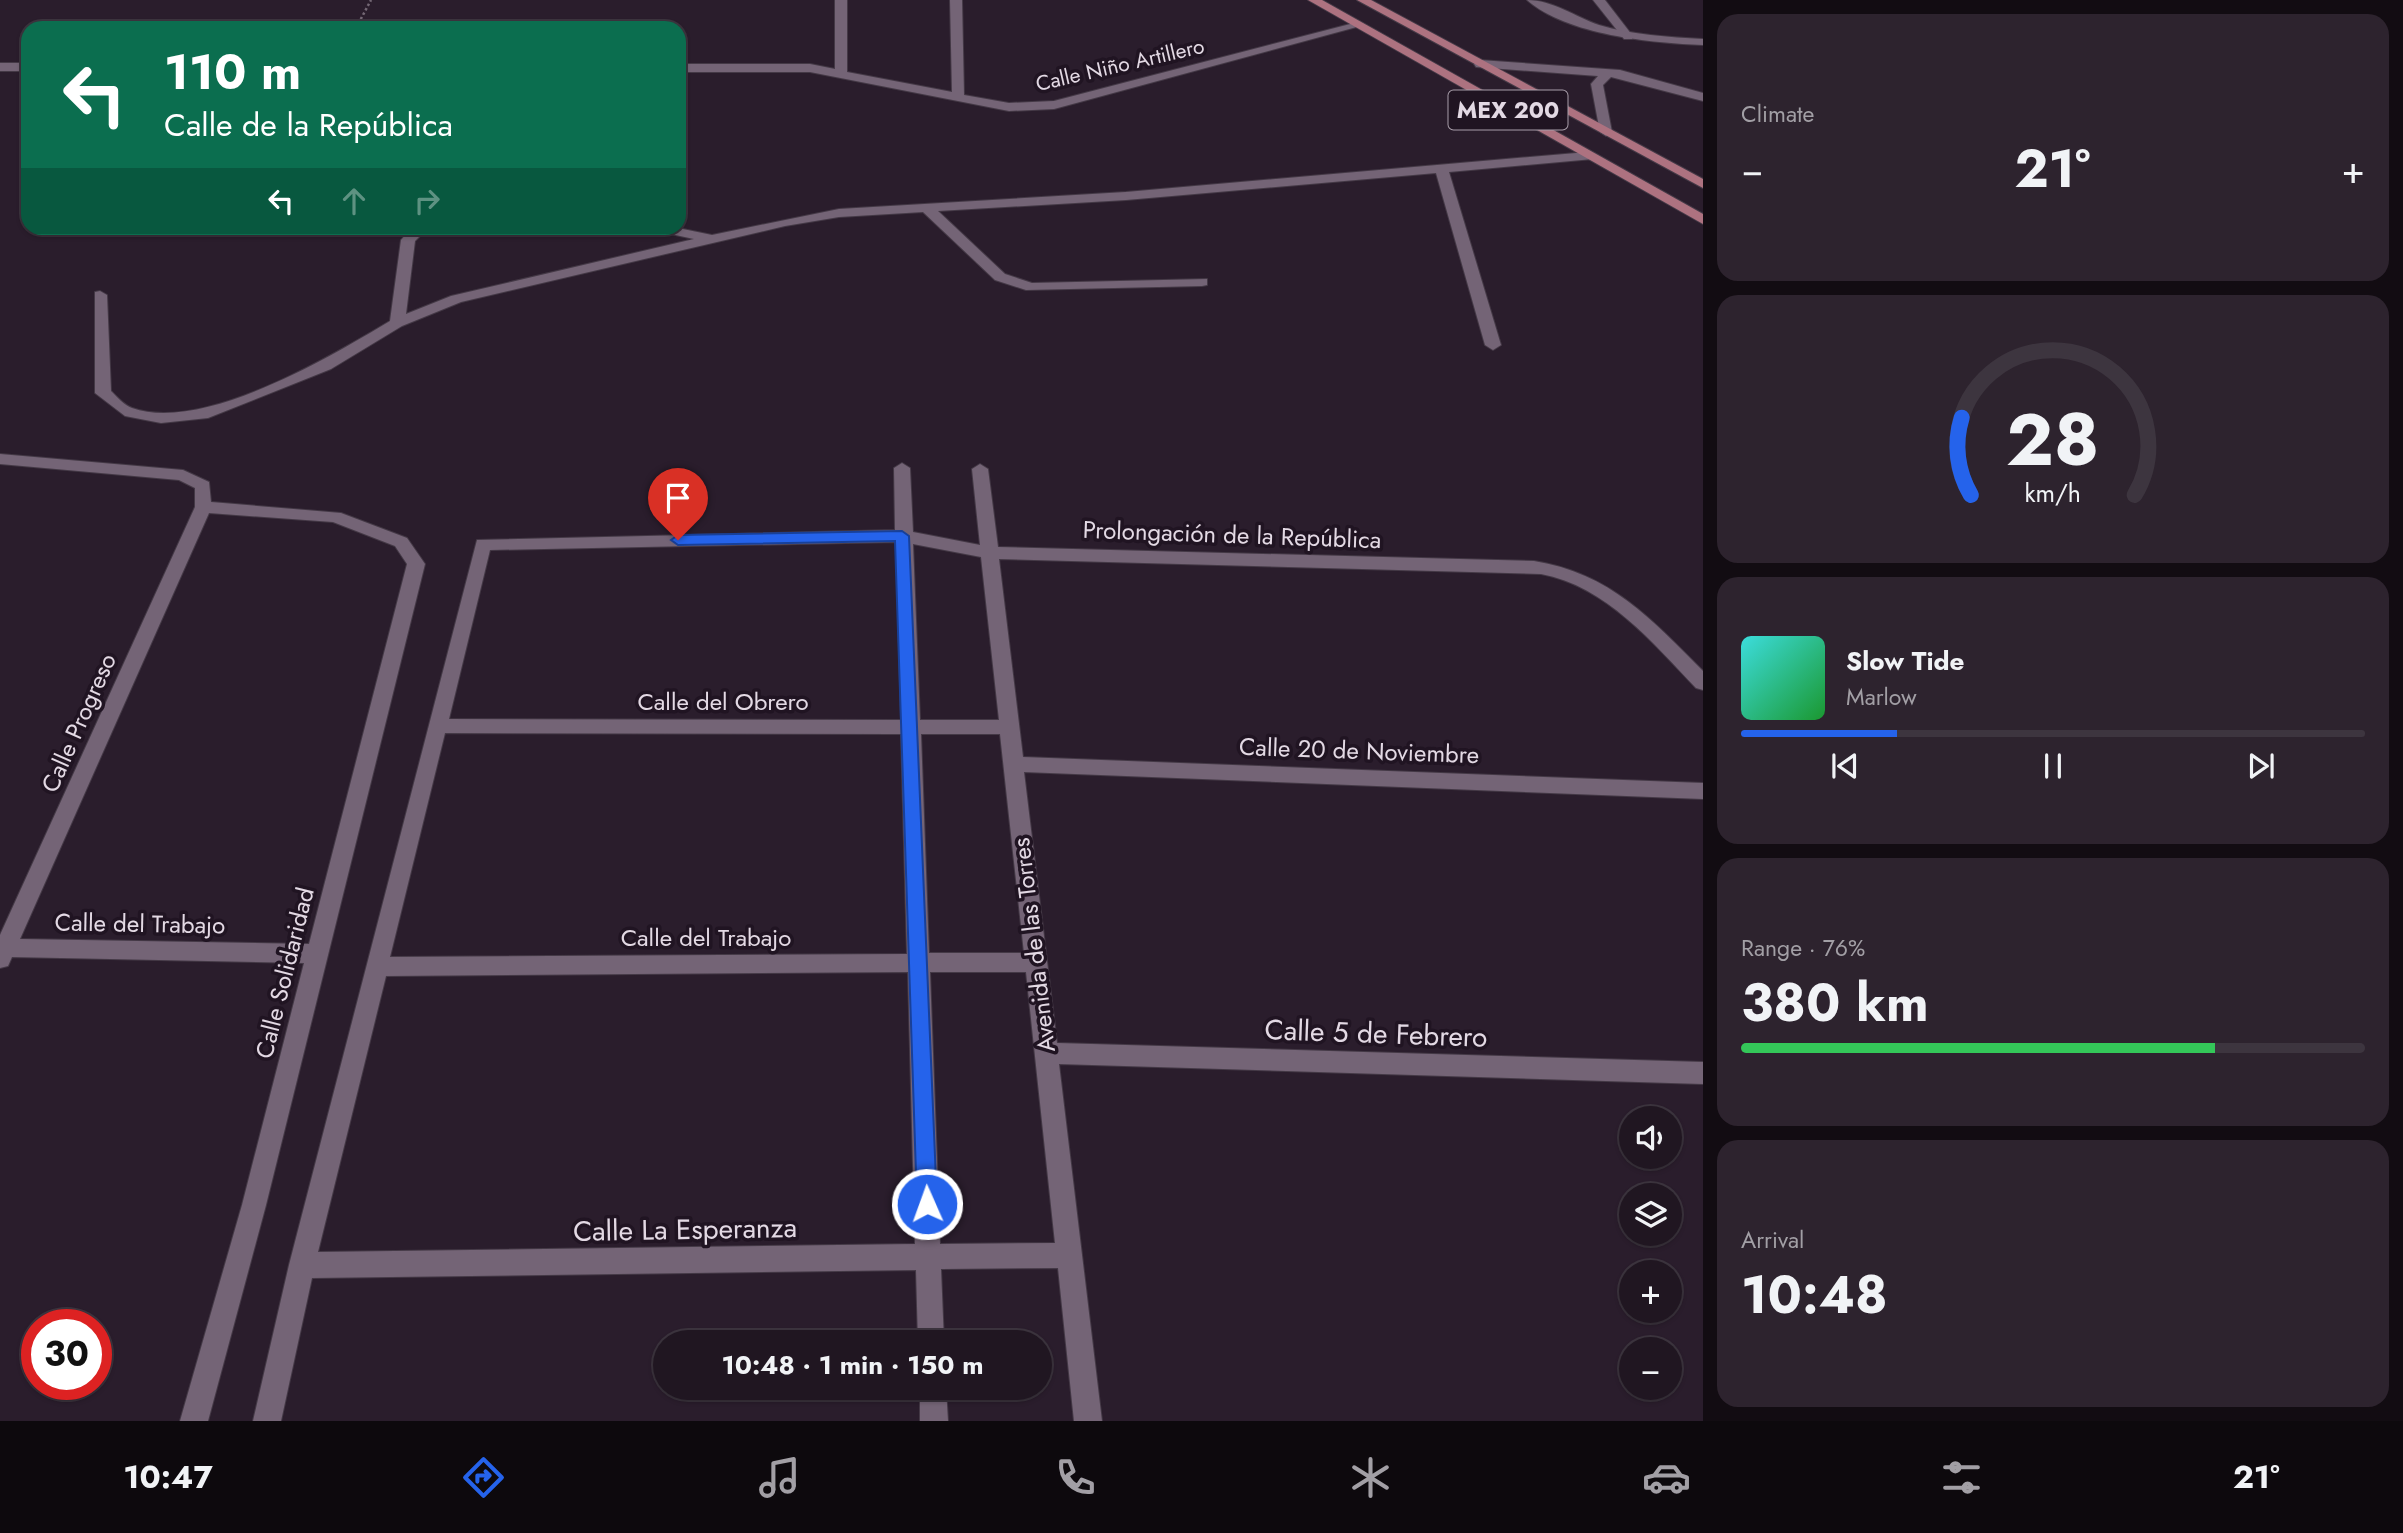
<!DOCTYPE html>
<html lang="en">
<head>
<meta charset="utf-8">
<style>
	:root { --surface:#201621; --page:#2d232e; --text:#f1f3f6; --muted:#a29fa5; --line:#3d353f; --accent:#2563eb }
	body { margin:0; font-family:Jost,sans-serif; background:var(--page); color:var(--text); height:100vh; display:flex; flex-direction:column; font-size:26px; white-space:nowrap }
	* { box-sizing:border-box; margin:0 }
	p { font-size:23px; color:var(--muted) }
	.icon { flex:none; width:38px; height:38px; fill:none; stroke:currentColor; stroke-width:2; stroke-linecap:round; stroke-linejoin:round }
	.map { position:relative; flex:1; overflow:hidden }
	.sheet { display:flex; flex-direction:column; gap:14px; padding:14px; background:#120c12; width:700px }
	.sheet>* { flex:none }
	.hud { position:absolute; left:21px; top:21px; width:665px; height:214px; border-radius:21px; box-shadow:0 2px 5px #0004,0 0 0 2px var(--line); background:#0b6e4f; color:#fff; overflow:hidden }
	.tools { position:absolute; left:1619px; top:1106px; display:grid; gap:14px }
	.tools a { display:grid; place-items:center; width:63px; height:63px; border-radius:50%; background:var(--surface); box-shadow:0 2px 5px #0004,0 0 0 2px var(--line); font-size:35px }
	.speed { position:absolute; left:21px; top:1309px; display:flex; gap:14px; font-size:35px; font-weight:700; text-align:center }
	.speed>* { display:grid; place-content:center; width:91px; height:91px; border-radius:50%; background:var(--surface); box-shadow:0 2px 5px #0004,0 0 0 2px var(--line); line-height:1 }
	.speed .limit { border:10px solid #d22; background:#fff; color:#111 }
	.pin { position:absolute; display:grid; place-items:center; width:60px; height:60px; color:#fff; margin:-72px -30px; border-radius:50% 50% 50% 0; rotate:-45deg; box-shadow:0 0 7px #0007 }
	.pin .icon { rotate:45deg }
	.me { position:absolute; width:77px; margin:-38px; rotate:358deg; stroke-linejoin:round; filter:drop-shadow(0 0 5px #0008) }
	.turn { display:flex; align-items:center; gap:24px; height:147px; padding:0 28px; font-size:32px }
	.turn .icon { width:91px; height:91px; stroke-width:2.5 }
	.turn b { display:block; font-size:49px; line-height:60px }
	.lanes { display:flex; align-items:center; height:66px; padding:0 28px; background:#0003; justify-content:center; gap:35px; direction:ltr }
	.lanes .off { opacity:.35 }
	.big { font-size:52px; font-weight:700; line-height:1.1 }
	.sheet .card { flex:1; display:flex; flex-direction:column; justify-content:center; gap:10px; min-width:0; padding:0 24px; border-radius:21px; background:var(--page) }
	.sheet .dial { align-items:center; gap:0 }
	.dial svg { height:182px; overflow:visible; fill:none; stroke:var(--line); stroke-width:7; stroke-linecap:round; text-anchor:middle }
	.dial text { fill:var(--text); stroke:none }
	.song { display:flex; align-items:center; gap:21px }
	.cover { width:84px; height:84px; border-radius:10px; background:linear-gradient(135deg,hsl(180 70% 55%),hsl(130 70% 35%)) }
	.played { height:7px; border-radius:4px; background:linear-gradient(90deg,var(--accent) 25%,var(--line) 25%) }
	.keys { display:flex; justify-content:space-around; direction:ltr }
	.heat { display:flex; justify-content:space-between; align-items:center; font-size:38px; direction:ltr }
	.charge { height:10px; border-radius:5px; background:linear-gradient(90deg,#34c759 76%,var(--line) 0) }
	.trip { position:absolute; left:653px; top:1330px; width:399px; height:70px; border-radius:35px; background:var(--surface); box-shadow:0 2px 5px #0004,0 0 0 2px var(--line); font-weight:700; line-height:70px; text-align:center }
	.tab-bar { display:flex; height:112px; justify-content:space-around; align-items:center; background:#0d090d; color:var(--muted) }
	.tab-bar .icon { width:49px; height:49px }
	.tab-bar .current { color:var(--accent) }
	.tab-bar b { font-size:32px; color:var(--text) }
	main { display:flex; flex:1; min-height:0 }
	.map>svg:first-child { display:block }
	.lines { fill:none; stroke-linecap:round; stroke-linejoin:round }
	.service-casing { stroke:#443946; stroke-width:2 }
	.pedestrian-casing { stroke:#443946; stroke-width:2 }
	.minor-casing { stroke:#443946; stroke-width:2 }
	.primary-casing { stroke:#443946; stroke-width:2 }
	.path { stroke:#746875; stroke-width:2.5; stroke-dasharray:2.5 2.5; stroke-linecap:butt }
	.service { fill:#746476; fill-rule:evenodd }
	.pedestrian { fill:#746476; fill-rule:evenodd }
	.minor { fill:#746476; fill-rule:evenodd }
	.primary { fill:#ad7280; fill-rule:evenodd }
	.route { fill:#2563eb; stroke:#184099; stroke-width:2 }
	.labels { text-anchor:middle; stroke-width:7; stroke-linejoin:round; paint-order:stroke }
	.far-street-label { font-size:21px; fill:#e3d9e4; stroke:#201422 }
	.shield { fill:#201422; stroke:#a89eaa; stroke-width:2 }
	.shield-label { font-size:23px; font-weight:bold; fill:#e3d9e4 }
	.street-label { font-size:24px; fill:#e3d9e4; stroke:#201422 }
	.near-street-label { font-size:28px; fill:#e3d9e4; stroke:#201422 }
</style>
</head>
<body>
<main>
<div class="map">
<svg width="1703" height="1421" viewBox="0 0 1703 1421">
	<rect width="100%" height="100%" fill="#2a1d2c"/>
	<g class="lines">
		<g class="service-casing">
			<g id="service">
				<polygon points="1480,60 1620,70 1703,93 1703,101 1611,77 1603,85 1612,132 1606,136 1600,132 1591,84 1598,76 1476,67 1474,64"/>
				<path d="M1588 152 1594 156 1593 159 1449 172 1501 345 1493 350 1485 345 1436 173 1126 200 938 211 1005 274 1032 283 1207 279V285L1202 286 1026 290 995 280 923 212 839 217 785 226 461 302 402 326 331 369 208 418 161 423 125 416 95 393V292L100 291 107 295 111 391C117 397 124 405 132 408 202 433 330 357 390 321L401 240C413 225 430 227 448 228L420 236 415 241 406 314 451 296 694 239 657 231 655 228H678L712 235 839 209 1126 192Z"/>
			</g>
		</g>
		<g class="pedestrian-casing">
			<polygon id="pedestrian" points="1593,0 1605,0 1632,35 1632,39 1624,39"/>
		</g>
		<g class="minor-casing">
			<g id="minor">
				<polygon points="835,0 847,0 847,72 952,92 950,0 962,0 964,95 1009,103 1054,101 1358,22 1364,25 1054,109 1009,111 810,72 679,72 679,64 810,64 835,69"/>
				<path d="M1527 0C1552 0 1576 17 1599 25 1633 35 1668 37 1703 39V45C1652 43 1567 35 1527 0Z"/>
				<rect x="0" y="63" width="28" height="8"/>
				<path d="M0 454 183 470 209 482 211 502 341 513 407 538 425 564 266 1205 208 1421H180L242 1205 304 963 12 957 8 966 0 968V935L195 507V488L179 480 0 464ZM209 513 333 522 395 546 407 564 309 944 20 939Z"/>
				<path d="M902 463 910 468 913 532 980 545 972 469 980 464 988 469 998 547 1534 561C1610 573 1651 619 1703 671V690L1696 688C1653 643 1606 586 1541 574L999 559 1023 757 1703 783V799L1024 772 1057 1043 1703 1062V1084L1059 1064 1102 1421H1074L1058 1268 941 1269 944 1342H918L916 1270 312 1278 281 1421H253L289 1265 477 540 895 530 894 468ZM896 542 901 720 449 719 490 550ZM913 544 981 557 999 720H920ZM445 733 901 734 907 954 390 957ZM921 734H1000L1024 953H929ZM908 972 915 1244 318 1252 386 976ZM930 972H1026L1055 1243 940 1244Z"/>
				<polygon points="920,1388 946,1388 948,1421 920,1421"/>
			</g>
		</g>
		<g class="primary-casing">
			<g id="primary">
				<polygon points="1308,0 1322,0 1703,214 1703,224"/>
				<polygon points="1357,0 1371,0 1703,179 1703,188"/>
			</g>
		</g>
		<polyline class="path" points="356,28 371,0"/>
		<use href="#service" class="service"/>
		<use href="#pedestrian" class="pedestrian"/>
		<use href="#minor" class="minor"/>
		<use href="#primary" class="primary"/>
	</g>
	<polygon class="route" points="902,531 909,536 937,1204 934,1211 927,1214 920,1211 917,1204 895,541 678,545 671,540 678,535"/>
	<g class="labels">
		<g class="far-street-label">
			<text transform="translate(1120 65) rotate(-13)" y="7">Calle Niño Artillero</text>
		</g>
		<rect class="shield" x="1448.5" y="90.5" width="119" height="39" rx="5"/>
		<g class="shield-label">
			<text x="1508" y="118">MEX 200</text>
		</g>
		<g class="street-label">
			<text transform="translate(1232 535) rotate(2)" y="8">Prolongación de la República</text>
			<text x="723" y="710">Calle del Obrero</text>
			<text transform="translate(79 723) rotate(-66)" y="8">Calle Progreso</text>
			<text transform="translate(1359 751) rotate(2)" y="8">Calle 20 de Noviembre</text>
			<text transform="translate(140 924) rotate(1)" y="8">Calle del Trabajo</text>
			<text x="706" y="946">Calle del Trabajo</text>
			<text transform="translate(1034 945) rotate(-97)" y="8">Avenida de las Torres</text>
			<text transform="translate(285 973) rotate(-76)" y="8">Calle Solidaridad</text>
		</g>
		<g class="near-street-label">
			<text transform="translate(1376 1033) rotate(2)" y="10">Calle 5 de Febrero</text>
			<text transform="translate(685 1229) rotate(-1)" y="10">Calle La Esperanza</text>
		</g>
	</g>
</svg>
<div class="tools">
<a><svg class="icon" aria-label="sound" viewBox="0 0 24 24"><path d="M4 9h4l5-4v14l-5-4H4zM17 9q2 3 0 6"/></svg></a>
<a><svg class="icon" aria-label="layers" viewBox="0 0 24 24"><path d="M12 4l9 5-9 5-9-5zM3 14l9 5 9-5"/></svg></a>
<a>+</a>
<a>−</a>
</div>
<div class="speed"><div class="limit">30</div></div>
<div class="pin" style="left:678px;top:540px;background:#d93025"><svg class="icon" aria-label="arrive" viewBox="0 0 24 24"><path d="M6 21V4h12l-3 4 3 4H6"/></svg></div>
<svg class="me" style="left:927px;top:1204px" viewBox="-20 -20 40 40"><circle r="17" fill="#2563eb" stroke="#fff" stroke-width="3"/><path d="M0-11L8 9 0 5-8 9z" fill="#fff"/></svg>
<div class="trip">10:48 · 1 min · 150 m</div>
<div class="hud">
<div class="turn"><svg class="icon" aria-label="left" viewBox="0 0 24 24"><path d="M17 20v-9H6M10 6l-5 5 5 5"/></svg><div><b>110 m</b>Calle de la República</div></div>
<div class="lanes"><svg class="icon" aria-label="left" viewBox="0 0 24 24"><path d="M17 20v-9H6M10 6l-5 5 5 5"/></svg><svg class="icon off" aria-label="ahead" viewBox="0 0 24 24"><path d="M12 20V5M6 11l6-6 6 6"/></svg><svg class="icon off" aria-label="right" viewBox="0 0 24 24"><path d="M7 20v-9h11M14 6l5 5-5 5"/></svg></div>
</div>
</div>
<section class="sheet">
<div class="card"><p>Climate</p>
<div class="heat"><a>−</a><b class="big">21°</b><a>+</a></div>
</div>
<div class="card dial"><svg viewBox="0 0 100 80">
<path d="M14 69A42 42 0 1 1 86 69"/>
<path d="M14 69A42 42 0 0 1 10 35" stroke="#2563eb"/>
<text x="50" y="56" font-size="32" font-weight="700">28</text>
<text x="50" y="72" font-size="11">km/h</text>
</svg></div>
<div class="card">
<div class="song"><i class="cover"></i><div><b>Slow Tide</b><p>Marlow</p></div></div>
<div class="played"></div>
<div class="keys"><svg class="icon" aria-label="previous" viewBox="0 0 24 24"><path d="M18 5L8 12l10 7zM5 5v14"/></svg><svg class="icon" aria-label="pause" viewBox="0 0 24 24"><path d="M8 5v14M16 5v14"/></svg><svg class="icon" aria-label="next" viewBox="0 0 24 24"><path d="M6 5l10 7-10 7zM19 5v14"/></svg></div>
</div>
<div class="card"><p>Range · 76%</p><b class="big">380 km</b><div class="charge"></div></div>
<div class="card"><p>Arrival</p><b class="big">10:48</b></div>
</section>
</main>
<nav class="tab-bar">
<b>10:47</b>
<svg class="icon current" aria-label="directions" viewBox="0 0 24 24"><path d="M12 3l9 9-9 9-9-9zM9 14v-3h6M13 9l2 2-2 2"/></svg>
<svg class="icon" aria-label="music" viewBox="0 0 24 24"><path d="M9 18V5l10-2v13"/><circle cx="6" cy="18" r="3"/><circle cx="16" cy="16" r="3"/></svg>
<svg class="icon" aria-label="phone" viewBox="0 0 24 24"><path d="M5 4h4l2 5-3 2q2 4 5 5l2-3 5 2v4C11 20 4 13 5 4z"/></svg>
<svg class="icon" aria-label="climate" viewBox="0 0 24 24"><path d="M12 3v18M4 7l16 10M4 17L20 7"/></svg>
<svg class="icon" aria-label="car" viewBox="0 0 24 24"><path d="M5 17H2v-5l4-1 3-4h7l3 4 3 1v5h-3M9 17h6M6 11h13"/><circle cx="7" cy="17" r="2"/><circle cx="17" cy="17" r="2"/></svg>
<svg class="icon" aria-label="filters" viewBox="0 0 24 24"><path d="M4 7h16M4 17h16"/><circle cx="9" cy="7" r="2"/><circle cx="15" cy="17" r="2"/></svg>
<b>21°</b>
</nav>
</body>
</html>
